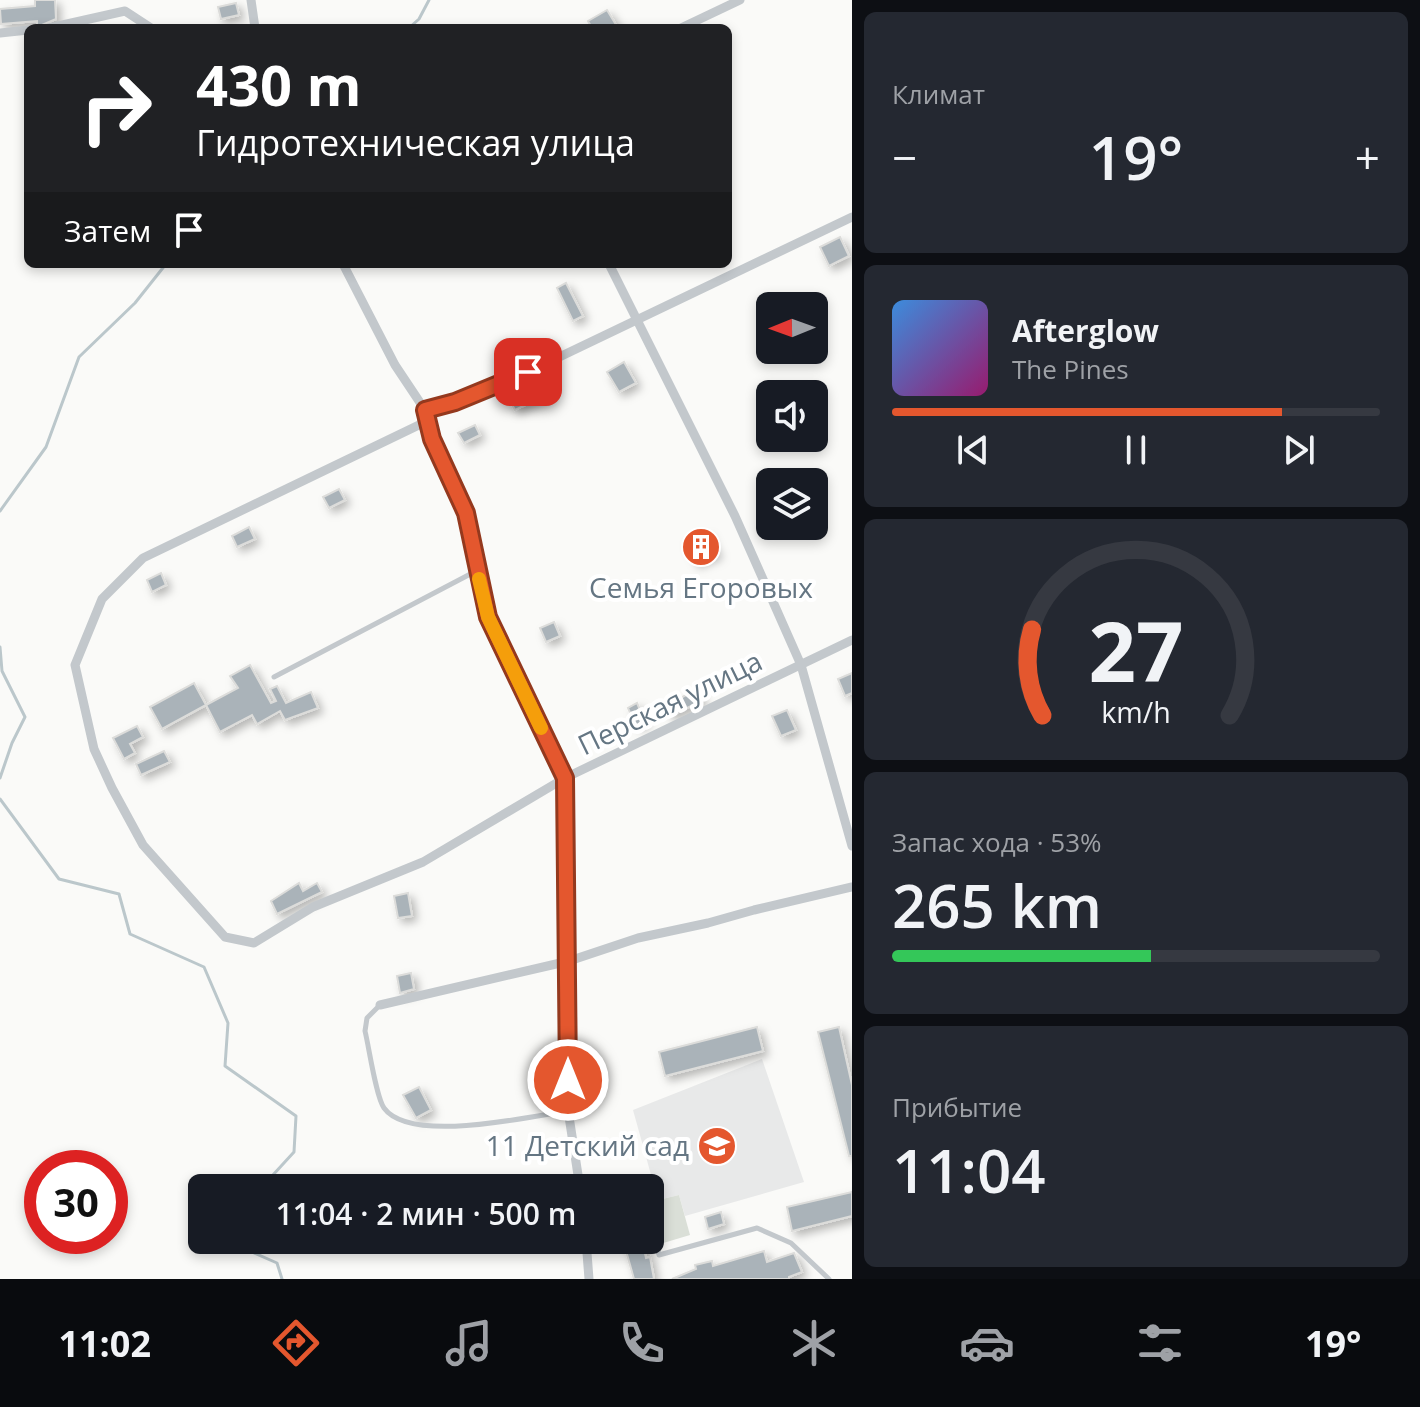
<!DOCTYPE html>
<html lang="ru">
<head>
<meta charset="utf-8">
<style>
	:root { --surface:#171b24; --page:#242831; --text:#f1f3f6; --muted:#9ea1a6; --line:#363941; --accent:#e4572e }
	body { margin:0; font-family:"Open Sans",sans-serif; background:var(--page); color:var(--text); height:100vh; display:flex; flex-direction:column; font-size:30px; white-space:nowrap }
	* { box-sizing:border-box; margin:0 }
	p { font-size:26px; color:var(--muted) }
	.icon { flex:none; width:44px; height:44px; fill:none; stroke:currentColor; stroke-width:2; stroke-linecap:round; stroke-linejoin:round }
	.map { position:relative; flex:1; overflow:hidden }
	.details { display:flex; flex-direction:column; gap:12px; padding:12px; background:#0d0f14; width:568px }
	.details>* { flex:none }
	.top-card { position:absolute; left:24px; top:24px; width:708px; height:244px; border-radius:12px; box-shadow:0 4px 12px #0003; background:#202124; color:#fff; overflow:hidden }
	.needle { width:52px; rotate:269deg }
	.buttons { position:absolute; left:756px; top:292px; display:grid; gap:16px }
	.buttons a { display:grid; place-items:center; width:72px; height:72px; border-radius:12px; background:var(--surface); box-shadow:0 4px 12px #0003; font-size:40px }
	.speed { position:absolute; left:24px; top:1150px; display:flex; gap:16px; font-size:40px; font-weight:700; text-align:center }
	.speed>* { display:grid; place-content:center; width:104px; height:104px; border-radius:50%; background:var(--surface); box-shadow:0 4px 12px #0003; line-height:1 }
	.speed .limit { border:12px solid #d22; background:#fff; color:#111 }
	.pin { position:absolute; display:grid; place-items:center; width:68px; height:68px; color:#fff; margin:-34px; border-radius:16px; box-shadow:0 4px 12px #0006 }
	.me { position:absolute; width:88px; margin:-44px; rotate:0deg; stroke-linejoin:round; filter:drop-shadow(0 0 6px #0008) }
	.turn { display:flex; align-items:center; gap:28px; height:168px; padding:0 40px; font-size:36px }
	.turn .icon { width:104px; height:104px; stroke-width:2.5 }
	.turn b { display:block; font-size:56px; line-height:68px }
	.then { display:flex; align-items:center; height:76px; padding:0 40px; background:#0003; gap:16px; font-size:30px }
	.big { font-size:60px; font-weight:600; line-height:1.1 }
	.details .widget { flex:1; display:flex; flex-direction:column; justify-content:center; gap:12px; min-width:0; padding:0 28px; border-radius:12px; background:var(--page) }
	.details .dial { align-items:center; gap:0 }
	.dial svg { height:208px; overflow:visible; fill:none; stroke:var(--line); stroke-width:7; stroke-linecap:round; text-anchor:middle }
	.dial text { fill:var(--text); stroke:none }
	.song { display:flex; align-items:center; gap:24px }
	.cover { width:96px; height:96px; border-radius:12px; background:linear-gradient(135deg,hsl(210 70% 55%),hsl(320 70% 35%)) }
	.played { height:8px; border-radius:4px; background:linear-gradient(90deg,var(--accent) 80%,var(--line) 80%) }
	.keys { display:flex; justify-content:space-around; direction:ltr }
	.heat { display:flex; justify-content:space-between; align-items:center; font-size:44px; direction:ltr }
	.charge { height:12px; border-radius:6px; background:linear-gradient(90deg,#34c759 53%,var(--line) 0) }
	.trip { position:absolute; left:188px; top:1174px; width:476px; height:80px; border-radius:12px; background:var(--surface); box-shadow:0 4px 12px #0003; font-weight:600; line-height:80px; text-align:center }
	.tabs { display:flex; height:128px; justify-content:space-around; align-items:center; background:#090b0e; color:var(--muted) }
	.tabs .icon { width:56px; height:56px }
	.tabs .selected { color:var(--accent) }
	.tabs b { font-size:36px; color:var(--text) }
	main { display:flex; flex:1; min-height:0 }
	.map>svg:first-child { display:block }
	.built { fill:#e8e9e9 }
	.green { fill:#dadfd7 }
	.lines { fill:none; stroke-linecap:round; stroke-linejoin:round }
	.stream { stroke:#bbc7cb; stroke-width:3 }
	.building { fill:#aab3b9; stroke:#dcdcda; stroke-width:2; filter:url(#shadow) }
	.lane { stroke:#c3c8cc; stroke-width:5 }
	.street { stroke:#c3c8cc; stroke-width:9 }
	.route-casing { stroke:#94391e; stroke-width:20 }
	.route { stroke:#e4572e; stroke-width:14 }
	.slow { stroke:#f59e0b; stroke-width:14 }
	.labels { text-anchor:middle; stroke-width:8; stroke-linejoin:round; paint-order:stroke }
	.poi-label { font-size:28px; fill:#657683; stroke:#fff }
	.street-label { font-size:28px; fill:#657683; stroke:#fff }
</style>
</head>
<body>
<main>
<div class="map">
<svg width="852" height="1279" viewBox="0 0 852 1279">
	<defs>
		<filter id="shadow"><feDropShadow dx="4.5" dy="4.5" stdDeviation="4" flood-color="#0004"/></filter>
	</defs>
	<rect width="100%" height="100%" fill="#fafaf8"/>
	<polygon class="built" points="762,1059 804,1182 685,1216 679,1195 658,1200 633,1110"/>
	<polygon class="green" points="679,1195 690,1235 660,1244 650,1202"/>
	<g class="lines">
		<g class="stream">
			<polyline points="409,28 419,19 429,0"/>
			<polyline points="0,511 46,447 79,357 135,303 166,264"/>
			<polyline points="0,647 2,671 25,717 12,743 0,778"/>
			<polyline points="0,799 59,879 119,894 130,934 204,967 228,1023 225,1066 296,1116 294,1152 261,1188"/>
			<polyline points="253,1240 252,1252 277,1263 282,1279"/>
		</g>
	</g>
	<g class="building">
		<polygon points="35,0 55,0 56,19 42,25 37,26 37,21 1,24 0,9 35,6"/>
		<polygon points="236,3 239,15 221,19 218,7"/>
		<polygon points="607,10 618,28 592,28 588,21"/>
		<polygon points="840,237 849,256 829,266 820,247"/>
		<polygon points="566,283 583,316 573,321 557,288"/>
		<polygon points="624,362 636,383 619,392 607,372"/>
		<polygon points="539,382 546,395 515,410 509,399"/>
		<polygon points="475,425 480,435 464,443 458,433"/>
		<polygon points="339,489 345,500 329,508 323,497"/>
		<polygon points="249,527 255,539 237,547 232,536"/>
		<polygon points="707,532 717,554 695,563 684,541"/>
		<polygon points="161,573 166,585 152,592 147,580"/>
		<polygon points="554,622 560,636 546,642 540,628"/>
		<polygon points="250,665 271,703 276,701 270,689 277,686 286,703 311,692 318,708 285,720 280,711 257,724 252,715 220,732 206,705 238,688 230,676"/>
		<polygon points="852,673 852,693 845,696 838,679"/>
		<polygon points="194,683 206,705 162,729 150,707"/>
		<polygon points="697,689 702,701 670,716 666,706"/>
		<polygon points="637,703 645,722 636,726 628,708"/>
		<polygon points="787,710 796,730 781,736 772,716"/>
		<polygon points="137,726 143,737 130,744 135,753 124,759 113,738"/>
		<polygon points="164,751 170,762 141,775 136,764"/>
		<polygon points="299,883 303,891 317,883 322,892 277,914 271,901"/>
		<polygon points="408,893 412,916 398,918 394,896"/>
		<polygon points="411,973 414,989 400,993 397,976"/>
		<polygon points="757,1027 763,1051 665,1076 659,1052"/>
		<polygon points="839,1027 852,1085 852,1156 849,1156 818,1032"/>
		<polygon points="419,1087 431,1110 416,1118 403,1095"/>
		<polygon points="852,1192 852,1216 792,1231 787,1207"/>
		<polygon points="721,1212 724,1224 708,1229 705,1217"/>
		<polygon points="623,1240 642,1240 646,1258 650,1257 654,1279 634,1279"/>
		<polygon points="764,1251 767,1262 794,1253 802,1272 789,1277 789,1279 672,1279 696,1269 695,1265 712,1261 713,1266"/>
	</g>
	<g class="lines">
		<g class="lane">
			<polyline points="274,677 478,570"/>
			<path d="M380 1005 367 1018 365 1031C369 1047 376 1097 384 1108 410 1144 527 1117 567 1111"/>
			<polyline points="650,1215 659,1255 757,1228 791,1243 829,1279"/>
		</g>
		<g class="street">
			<polyline points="251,0 255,28"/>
			<polyline points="49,28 125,11 151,28"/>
			<polyline points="681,28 740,0"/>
			<polyline points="0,33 28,30"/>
			<polyline points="343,264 395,365 425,410 432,439 466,513 488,617 565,778 569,961 568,1110 580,1188"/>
			<polyline points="609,264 735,516 801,665 852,846"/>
			<polyline points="425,410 421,424 143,558 102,599 75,665 94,749 112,788 143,845 225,937 254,943 313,907 423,862 565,778 852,640"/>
			<polyline points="425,410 455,402 528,372 852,217"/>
			<polyline points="380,1005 569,961 638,938 708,923 754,910 852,887"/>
			<polyline points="586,1240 589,1279"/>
		</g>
	</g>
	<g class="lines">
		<g class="route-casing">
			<polyline id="route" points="528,372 455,402 425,410 432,439 466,513 488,617 565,778 568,1080"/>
		</g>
		<use href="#route" class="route"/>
		<polyline class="slow" points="479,579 488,617 541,728"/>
	</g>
	<defs>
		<g id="building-disc" transform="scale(2)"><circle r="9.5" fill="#e4572e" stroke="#fff"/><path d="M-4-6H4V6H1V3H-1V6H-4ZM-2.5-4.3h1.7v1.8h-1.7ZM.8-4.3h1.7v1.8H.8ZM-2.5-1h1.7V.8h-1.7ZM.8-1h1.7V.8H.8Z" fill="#fff"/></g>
		<g id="school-disc" transform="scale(2)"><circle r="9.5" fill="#e4572e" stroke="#fff"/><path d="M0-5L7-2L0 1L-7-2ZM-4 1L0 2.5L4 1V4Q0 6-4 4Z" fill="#fff"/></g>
	</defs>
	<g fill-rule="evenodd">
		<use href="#building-disc" x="701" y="547"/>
		<use href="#school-disc" x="717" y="1146"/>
	</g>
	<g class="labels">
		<g class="poi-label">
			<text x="701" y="598">Семья Егоровых</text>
			<text x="689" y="1156" text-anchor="end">11 Детский сад</text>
		</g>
		<g class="street-label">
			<text transform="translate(670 703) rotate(-26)" y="10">Перская улица</text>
		</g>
	</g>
</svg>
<div class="buttons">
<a><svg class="needle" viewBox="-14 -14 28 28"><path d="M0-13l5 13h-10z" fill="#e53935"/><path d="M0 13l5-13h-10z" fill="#9ea1a6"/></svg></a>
<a><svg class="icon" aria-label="sound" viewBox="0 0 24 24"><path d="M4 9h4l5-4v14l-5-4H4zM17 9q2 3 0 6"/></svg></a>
<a><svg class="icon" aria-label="layers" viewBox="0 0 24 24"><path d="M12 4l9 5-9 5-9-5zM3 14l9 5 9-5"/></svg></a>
</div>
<div class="speed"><div class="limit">30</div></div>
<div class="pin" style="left:528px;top:372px;background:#d93025"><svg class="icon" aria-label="arrive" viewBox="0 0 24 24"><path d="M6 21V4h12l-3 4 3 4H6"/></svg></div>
<svg class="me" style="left:568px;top:1080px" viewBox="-20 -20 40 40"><circle r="17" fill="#e4572e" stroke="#fff" stroke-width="3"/><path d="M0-11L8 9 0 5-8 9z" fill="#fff"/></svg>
<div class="trip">11:04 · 2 мин · 500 m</div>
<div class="top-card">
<div class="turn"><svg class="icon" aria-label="right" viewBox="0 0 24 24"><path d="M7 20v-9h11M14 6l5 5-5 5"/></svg><div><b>430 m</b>Гидротехническая улица</div></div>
<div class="then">Затем<svg class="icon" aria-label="arrive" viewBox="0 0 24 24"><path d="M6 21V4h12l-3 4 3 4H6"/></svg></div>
</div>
</div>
<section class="details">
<div class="widget"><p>Климат</p>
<div class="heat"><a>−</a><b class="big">19°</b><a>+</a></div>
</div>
<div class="widget">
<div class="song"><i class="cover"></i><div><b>Afterglow</b><p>The Pines</p></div></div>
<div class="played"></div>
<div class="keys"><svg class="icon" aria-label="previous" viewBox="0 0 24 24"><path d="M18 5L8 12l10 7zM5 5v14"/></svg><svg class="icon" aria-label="pause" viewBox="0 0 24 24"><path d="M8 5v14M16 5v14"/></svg><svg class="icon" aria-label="next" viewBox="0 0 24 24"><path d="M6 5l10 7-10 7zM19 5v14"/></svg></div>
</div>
<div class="widget dial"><svg viewBox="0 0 100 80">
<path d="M14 69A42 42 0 1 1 86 69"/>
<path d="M14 69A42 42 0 0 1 10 36" stroke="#e4572e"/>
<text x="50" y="56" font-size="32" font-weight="700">27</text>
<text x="50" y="72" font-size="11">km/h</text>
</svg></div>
<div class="widget"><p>Запас хода · 53%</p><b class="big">265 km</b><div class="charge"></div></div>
<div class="widget"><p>Прибытие</p><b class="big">11:04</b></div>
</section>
</main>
<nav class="tabs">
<b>11:02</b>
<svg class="icon selected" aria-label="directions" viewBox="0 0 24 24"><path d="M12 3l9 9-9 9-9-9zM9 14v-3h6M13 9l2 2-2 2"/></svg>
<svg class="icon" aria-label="music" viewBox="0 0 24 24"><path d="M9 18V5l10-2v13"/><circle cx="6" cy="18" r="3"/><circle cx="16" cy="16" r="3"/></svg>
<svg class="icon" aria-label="phone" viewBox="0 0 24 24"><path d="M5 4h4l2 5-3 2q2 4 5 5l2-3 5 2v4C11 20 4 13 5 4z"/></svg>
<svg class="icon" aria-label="climate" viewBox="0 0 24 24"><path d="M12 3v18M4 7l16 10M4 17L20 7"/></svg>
<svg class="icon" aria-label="car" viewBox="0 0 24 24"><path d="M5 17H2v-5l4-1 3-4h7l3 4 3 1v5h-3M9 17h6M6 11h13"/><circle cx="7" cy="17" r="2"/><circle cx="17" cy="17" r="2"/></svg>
<svg class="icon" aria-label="filters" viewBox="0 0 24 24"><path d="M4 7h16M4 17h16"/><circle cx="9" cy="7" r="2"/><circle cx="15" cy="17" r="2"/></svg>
<b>19°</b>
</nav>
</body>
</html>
